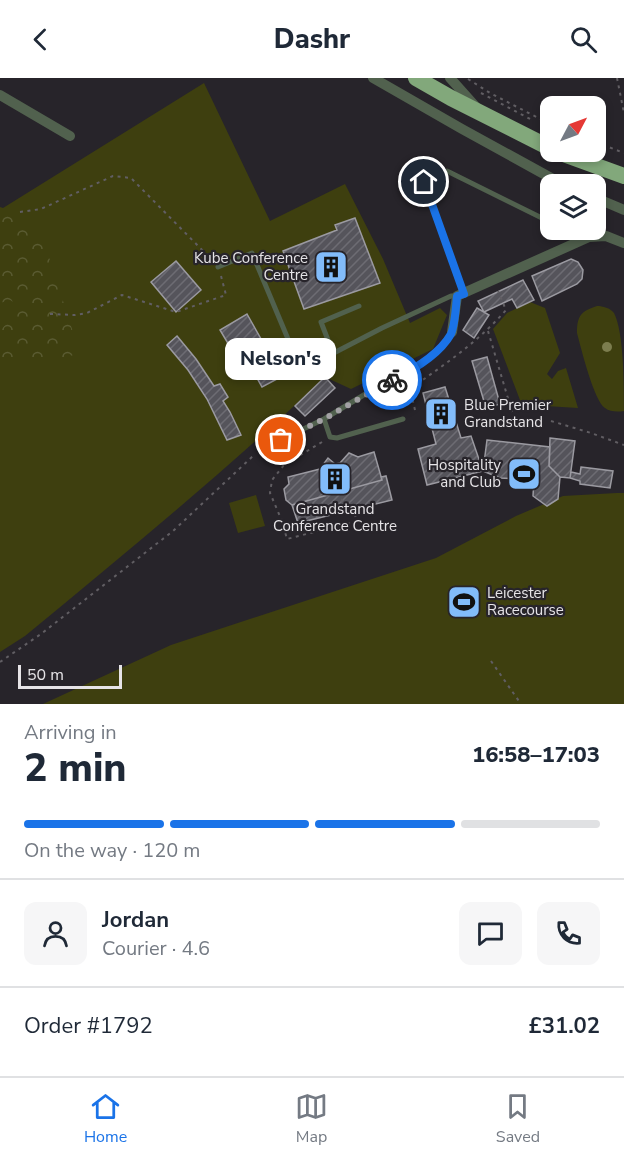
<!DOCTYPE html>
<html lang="en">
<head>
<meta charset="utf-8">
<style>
	body { margin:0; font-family:"Nunito Sans",sans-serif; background:#f6f6f7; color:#1f2937; height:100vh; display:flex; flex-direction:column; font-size:22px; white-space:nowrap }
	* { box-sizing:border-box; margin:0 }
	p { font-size:20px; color:#747a83 }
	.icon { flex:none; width:33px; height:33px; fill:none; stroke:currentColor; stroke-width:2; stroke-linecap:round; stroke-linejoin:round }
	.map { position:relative; height:626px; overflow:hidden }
	.side { display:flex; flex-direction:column; background:#fff; flex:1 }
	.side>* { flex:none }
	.needle { width:39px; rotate:49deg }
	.tools { position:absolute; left:540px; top:18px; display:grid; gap:12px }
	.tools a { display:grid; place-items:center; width:66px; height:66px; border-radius:12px; background:#fff; box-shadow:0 3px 9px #0003; font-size:30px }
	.scale { position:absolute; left:18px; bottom:15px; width:104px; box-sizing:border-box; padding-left:6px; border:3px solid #e6e4e7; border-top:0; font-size:16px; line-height:21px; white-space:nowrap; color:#e6e4e7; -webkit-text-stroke:4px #27242a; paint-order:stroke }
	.pin { position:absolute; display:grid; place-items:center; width:51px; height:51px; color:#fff; margin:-26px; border:3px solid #fff; border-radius:50%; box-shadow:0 2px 6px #0007 }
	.courier { position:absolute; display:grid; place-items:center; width:60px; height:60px; margin:-30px; border:4px solid #1a73e8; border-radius:50%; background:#fff; color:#222; box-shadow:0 2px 8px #0007 }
	.bubble { position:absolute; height:42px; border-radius:12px; background:#fff; box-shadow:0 3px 9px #0003; font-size:20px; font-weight:800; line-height:42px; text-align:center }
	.head em { font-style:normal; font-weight:800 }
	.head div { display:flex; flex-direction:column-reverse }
	.head { display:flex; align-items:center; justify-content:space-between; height:102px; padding:0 24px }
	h1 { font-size:39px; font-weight:800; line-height:45px }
	.bar { display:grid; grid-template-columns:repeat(4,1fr); gap:9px 6px; align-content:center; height:72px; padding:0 24px }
	.bar i { height:8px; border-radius:4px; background:#e0e1e3 }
	.bar .on { background:#1a73e8 }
	.bar p { grid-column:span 4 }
	.line { display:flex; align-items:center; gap:15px; padding:0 24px; border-top:2px solid #e0e1e3 }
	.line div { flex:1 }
	.round { display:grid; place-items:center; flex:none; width:63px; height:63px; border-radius:12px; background:#f6f6f7 }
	header { display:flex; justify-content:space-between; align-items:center; height:78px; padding:0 24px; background:#fff; font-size:27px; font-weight:800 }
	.tabs { display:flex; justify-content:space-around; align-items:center; height:84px; border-top:2px solid #e0e1e3; background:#fff; font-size:16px; color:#747a83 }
	.tabs a { display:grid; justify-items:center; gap:3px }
	.tabs .on { color:#1a73e8 }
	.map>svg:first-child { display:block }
	.green { fill:#3e3f0f }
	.forest { fill:url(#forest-crowns) }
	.building { fill:url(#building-hatch); stroke:#9b9aa1; stroke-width:1.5 }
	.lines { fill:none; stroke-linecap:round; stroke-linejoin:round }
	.path { stroke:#615e63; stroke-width:2; stroke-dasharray:3 4.5; stroke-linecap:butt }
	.service { stroke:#51614e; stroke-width:5 }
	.minor { stroke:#51614e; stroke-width:10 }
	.trunk { stroke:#82a87b; stroke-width:16 }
	.tree { fill:#7c7d4e }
	.done { stroke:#a3a1a5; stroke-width:6; stroke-dasharray:0 10.8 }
	.route { stroke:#1a73e8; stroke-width:8 }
	.labels { text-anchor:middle; stroke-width:4.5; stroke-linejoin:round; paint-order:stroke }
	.poi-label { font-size:15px; fill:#e6e4e7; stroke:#27242a; text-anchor:end }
</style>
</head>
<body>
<header><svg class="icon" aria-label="back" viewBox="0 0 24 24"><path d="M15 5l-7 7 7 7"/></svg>Dashr<svg class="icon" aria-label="search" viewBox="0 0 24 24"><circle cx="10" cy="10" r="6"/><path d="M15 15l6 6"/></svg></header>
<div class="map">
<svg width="624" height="626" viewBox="0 0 624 626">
	<defs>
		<pattern id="forest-crowns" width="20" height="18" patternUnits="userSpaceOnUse" patternTransform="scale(1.5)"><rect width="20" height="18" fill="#3e3f0f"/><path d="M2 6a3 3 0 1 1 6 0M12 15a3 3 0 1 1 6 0" fill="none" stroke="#5a5b32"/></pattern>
		<pattern id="building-hatch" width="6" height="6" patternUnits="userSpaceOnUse" patternTransform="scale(1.5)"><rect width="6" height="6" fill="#55545b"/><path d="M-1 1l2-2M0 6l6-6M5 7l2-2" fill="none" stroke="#6d6c73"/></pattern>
	</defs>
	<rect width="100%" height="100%" fill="#27242a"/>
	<path class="green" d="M 204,5 L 270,143 L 345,106 L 383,181 L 410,245 L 440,230 L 447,237 L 433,271 L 351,311 L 325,299 C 229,390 127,474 25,558 L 0,574 L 0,129 L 3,130 Z
		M 530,224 L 545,230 L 560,275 L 547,296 L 552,301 L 558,293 L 566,290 L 578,330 L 530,327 L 523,330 L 493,251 L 507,235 Z
		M 597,228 C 603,228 610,230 614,235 C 624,254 624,309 624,333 C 618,334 610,334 605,330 C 594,323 581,270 577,255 C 577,238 581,233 597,228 Z
		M 617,415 L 624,415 L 624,626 L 43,626 L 171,567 L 436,480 L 516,438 L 563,418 Z
		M 256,417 L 265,448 L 238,455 L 229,425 Z"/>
	<path class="forest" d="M 0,131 L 20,134 L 40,151 L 80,276 L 47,282 L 0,282 L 0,253 L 21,229 L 10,222 L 0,225 Z"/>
	<path class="building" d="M 355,140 L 380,205 L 304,231 L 283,173 L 337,152 L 335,147 Z
		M 571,181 L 578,184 L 583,192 L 582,201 L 577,206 L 542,223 L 532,198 Z
		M 176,183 L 201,212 L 176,234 L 151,204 Z
		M 523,202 L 534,222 L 517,230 L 512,221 L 484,234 L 478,223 Z
		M 477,230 L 489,237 L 474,260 L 463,252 Z
		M 247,236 L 265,268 L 263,272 L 279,300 L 262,309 L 252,291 L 242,289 L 220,252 Z
		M 177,258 L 196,281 L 214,308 L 220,306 L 228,319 L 223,323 L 230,334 L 241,357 L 227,362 L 207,321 L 188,292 L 167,267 Z
		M 487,279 L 500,326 L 486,330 L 472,283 Z
		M 325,299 L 335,310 L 305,338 L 295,328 Z
		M 445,309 L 461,360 L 471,358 L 483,393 L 427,407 L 418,371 L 436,366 L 423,315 Z
		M 550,360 L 575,363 L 570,400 L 560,399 L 549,388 Z
		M 487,362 L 550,369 L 549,388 L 560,399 L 558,421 L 547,428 L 533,418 L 534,402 L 500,400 L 483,393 Z
		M 374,374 L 382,402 L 292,427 L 286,422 L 284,411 L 289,406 L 288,399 L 320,391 L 328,380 L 335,386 L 340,385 L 349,375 L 358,379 Z
		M 581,389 L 613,393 L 610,410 L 580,406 L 580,403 L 570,400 L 571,394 L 580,396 Z
		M 386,398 L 392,422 L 298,445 L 292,427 L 382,402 L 381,399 Z"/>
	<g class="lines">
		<path class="path" d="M 617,0 L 624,35
			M 468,1 L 490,15 L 550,46
			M 481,15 L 532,42
			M 542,48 L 550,51
			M 596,64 L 624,75
			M 596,70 L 602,72
			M 20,134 L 41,131 L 113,98 L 131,100 L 213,183
			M 50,236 L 75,237 L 87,235 L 122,217 L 176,234 L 226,217 L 221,198
			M 488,253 L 512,334
			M 415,332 L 410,311 C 445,286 477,265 506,232 L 498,213
			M 551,343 L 591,355 L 624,367
			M 322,364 L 284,387 L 272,402 L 270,415 L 282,443 L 287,461 L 357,443 L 352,428
			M 297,426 L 302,441
			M 340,431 L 343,417
			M 491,583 L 521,626
			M 0,584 L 41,556 L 173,453 L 253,378"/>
		<path class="service" d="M 447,93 L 550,144
			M 424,104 L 463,215
			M 562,152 L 576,164
			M 218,189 L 252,175 L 301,292 L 382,250 L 451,218 L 457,218
			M 333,275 L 321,244 L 359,228
			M 324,341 L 330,359 L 337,360 L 403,341
			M 260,372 L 324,341 L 372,312 L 420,287 L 442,267 L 452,254"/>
		<path class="minor" d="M 373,0 L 462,51 L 562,106
			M 450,0 L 476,29
			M 0,17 L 70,58
			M 596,120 L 624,132
			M 452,254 L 457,218 L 589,159 L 606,158 L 624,165"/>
		<path class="trunk" d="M 416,0 L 451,20 L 550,70
			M 558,74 L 624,98"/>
	</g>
	<circle class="tree" cx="607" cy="269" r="5"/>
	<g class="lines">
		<path class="done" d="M 281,362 L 324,341 L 392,302"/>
		<path class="route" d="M 392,302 C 413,292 439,277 451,256 C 455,247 456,228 457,218 L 464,216 L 424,104"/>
	</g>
	<defs>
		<symbol id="building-square" viewBox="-11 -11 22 22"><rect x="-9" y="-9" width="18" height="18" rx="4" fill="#82bcfa" stroke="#27242a"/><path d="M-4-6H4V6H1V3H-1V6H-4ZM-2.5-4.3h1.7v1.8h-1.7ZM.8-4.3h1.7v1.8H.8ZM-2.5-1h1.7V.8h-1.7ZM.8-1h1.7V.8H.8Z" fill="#111"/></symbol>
		<symbol id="stadium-square" viewBox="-11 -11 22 22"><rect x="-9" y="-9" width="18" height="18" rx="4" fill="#82bcfa" stroke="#27242a"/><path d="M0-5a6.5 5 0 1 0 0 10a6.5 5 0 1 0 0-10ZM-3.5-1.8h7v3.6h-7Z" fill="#111"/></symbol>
	</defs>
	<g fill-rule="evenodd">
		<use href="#building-square" x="312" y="170" width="38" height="38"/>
		<use href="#building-square" x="422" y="317" width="38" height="38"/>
		<use href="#stadium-square" x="505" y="377" width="38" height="38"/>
		<use href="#building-square" x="316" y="382" width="38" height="38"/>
		<use href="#stadium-square" x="445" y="505" width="38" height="38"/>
	</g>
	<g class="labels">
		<g class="poi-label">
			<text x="308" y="185">Kube Conference<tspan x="308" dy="17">Centre</tspan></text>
			<text x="464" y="332" text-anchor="start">Blue Premier<tspan x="464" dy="17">Grandstand</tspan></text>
			<text x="501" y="392">Hospitality<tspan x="501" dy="17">and Club</tspan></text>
			<text x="335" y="436" text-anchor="middle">Grandstand<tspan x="335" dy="17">Conference Centre</tspan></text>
			<text x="487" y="520" text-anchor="start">Leicester<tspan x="487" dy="17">Racecourse</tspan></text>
		</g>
	</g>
</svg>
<div class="tools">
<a><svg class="needle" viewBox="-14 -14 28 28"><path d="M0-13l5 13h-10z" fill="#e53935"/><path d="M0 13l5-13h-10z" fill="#747a83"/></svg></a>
<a><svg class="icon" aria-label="layers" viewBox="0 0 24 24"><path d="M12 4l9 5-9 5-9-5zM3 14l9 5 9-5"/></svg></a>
</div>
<div class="scale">50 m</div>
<div class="pin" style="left:281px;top:362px;background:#ea580c"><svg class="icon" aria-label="bag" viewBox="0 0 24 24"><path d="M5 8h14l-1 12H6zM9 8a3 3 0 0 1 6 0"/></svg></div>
<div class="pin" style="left:424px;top:104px;background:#1f2937"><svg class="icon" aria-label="home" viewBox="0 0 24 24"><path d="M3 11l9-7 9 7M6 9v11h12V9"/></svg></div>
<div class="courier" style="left:392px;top:302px"><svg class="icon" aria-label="bike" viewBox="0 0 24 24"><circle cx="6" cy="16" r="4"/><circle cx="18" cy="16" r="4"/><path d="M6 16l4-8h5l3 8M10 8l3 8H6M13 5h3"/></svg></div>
<div class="bubble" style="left:225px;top:260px;width:111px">Nelson's</div>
</div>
<section class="side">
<div class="head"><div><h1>2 min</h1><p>Arriving in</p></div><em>16:58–17:03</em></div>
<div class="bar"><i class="on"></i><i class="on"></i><i class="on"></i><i></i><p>On the way · 120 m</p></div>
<div class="line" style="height:108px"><a class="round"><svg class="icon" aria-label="person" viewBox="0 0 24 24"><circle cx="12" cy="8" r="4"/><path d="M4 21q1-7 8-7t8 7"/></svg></a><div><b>Jordan</b><p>Courier · 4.6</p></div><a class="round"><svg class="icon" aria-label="chat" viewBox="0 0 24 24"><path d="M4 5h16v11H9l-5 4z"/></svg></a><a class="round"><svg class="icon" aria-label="phone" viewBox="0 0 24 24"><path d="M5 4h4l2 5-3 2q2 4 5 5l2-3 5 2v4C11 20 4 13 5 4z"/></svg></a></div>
<div class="line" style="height:78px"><div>Order #1792</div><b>£31.02</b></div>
</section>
<nav class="tabs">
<a class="on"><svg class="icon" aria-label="home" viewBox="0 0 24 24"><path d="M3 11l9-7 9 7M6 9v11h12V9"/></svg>Home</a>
<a><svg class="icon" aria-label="map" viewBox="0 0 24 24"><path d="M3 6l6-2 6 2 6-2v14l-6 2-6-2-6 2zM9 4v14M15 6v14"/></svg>Map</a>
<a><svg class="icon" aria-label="saved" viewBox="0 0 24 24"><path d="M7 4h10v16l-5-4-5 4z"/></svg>Saved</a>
</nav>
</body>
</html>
